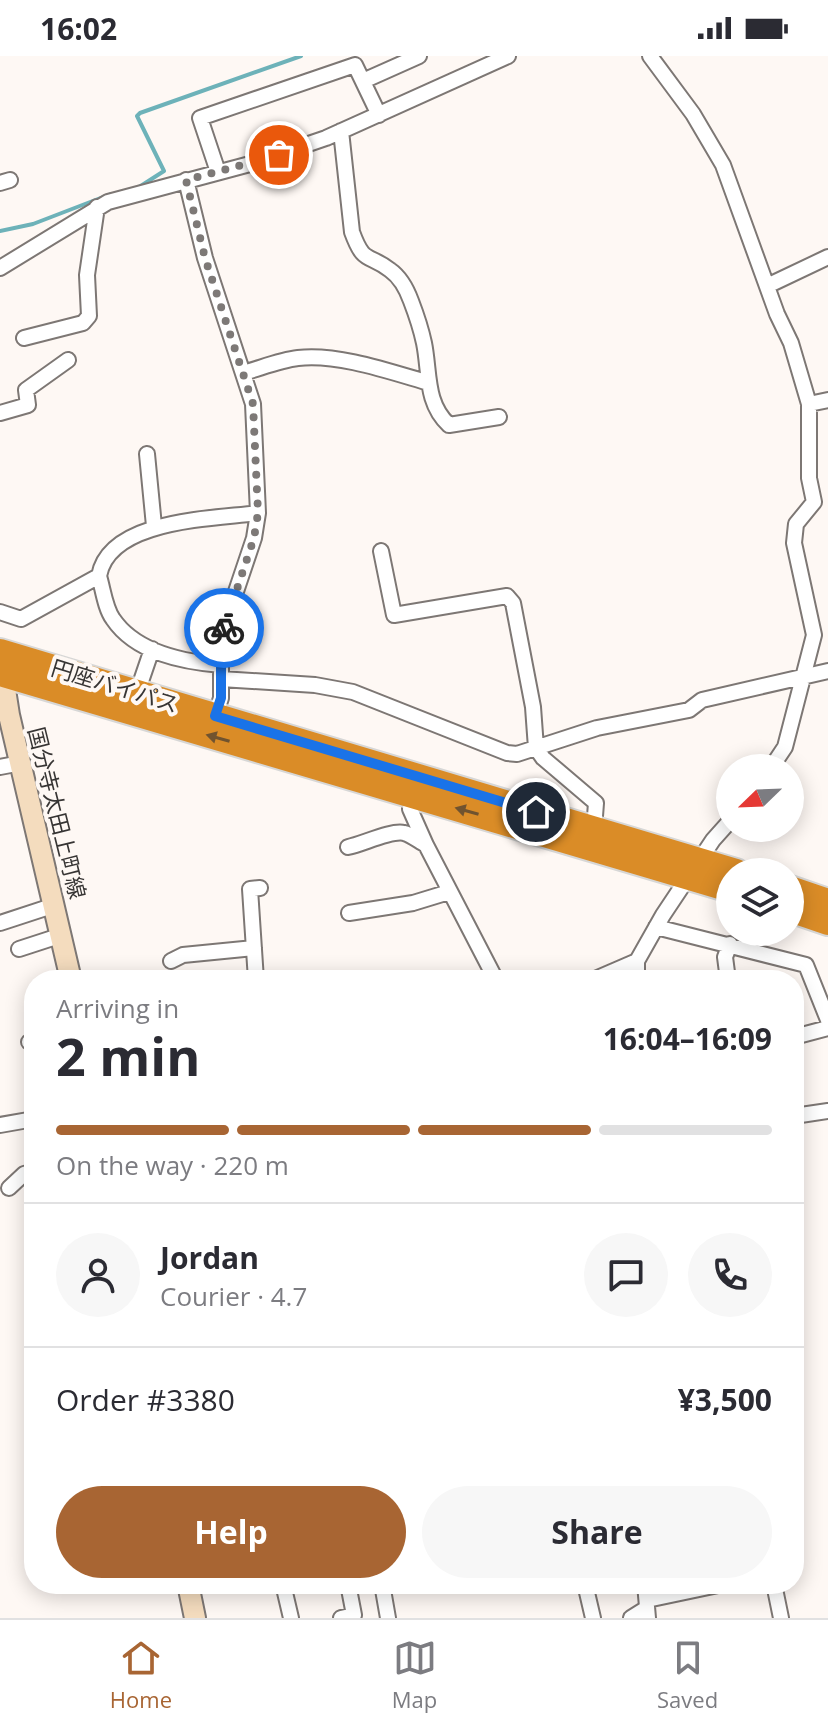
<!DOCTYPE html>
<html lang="en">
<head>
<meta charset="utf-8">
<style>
	body { margin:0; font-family:"Open Sans","Noto Sans JP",sans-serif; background:#f7f7f7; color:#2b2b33; height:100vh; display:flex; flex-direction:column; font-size:30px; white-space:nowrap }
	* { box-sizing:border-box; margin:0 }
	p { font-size:26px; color:#7c7c81 }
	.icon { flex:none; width:44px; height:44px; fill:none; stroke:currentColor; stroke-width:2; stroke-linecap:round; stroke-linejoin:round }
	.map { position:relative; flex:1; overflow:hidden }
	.sheet { position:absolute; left:24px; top:914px; width:780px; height:624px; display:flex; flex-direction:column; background:#fff; border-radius:32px; box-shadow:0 4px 20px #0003 }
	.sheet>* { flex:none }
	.needle { width:52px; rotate:247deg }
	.controls { position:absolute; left:716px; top:698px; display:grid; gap:16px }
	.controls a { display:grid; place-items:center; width:88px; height:88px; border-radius:50%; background:#fff; box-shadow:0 4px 20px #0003; font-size:40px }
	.pin { position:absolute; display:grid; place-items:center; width:68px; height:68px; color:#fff; margin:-34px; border:4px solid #fff; border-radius:50%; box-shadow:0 2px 8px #0007 }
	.courier { position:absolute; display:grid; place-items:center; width:80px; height:80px; margin:-40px; border:6px solid #1a73e8; border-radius:50%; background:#fff; color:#222; box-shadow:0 2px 10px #0007 }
	.head em { font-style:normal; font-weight:700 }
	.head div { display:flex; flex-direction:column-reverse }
	.head { display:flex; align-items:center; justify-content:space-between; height:136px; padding:0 32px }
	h1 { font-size:52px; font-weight:700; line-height:60px }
	.bar { display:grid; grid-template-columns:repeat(4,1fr); gap:12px 8px; align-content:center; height:96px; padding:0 32px }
	.bar i { height:10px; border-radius:6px; background:#e1e1e2 }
	.bar .on { background:#a86533 }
	.bar p { grid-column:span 4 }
	.line { display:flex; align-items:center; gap:20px; padding:0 32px; border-top:2px solid #e1e1e2 }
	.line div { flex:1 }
	.round { display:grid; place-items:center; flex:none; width:84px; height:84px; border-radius:42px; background:#f7f7f7 }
	.primary-button { display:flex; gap:16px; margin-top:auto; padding:16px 32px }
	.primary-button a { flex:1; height:92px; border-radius:48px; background:#a86533; color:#fff; font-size:32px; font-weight:700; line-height:92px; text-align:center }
	.primary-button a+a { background:#f7f7f7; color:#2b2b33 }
	.status { display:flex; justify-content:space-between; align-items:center; height:56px; padding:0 40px; background:#fff; direction:ltr }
	.status svg { height:22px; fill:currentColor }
	.menu { display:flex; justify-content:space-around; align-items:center; height:112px; border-top:2px solid #e1e1e2; background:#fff; font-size:22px; color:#7c7c81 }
	.menu a { display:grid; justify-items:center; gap:4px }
	.menu .on { color:#a86533 }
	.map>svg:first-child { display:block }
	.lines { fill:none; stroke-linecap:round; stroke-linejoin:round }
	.stream { stroke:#6db2b9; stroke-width:4 }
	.street-casing { stroke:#7d7774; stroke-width:18 }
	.secondary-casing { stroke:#7d7774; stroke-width:24 }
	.highway-casing { stroke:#d7d7d6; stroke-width:30 }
	.street { stroke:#fff; stroke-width:14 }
	.secondary { stroke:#f4dcbe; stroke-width:20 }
	.highway { stroke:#da8c27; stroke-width:26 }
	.oneway { fill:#70532f }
	.done { stroke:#7d7977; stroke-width:8; stroke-dasharray:0 14.4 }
	.route { stroke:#1a73e8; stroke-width:10 }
	.labels { text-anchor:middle; stroke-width:8; stroke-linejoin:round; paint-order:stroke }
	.street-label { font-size:22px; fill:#373534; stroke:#fef8f4 }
</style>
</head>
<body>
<div class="status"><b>16:02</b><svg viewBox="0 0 49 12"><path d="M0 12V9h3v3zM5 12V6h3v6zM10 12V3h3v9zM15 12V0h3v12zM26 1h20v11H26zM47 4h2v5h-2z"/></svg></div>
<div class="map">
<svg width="828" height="1562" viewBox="0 0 828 1562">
	<rect width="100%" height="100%" fill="#fef8f4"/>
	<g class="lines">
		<path class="stream" d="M 136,133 L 164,115 L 137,60 L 140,57 L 301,0
			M 0,175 L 33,168 L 111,138"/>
		<defs>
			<path id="street" d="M 650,0 L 693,58 L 723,109 L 777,258 L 791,287 L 809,348
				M 363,25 L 419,0
				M 341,75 L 352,176 C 364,209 368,197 390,214 C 400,221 407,234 411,245 C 416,258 421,273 424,287 C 430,316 425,347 449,369 L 499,361
				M 218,116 L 200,62 L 355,9 L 379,59
				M 186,124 L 205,202 L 253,348 L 258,457 L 254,482 L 221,580 L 221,642 L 215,660
				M 0,127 L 10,124
				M 0,212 L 108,146 L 250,108 L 326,82 L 508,0
				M 767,230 L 828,201
				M 24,282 L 83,267 L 89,260 L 87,219 L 97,151
				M 243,317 C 261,312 280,304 298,302 C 337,297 391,316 429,327
				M 0,357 L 28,349 L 26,334 L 68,304
				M 147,398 L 154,470
				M 381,495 L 394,559 L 507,540 L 513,547 L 533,651 L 536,692 L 543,702 L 596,747 L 594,773
				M 99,520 C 103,533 105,552 113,563 C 136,597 183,606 221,609
				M 0,556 L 21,563 L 99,520 C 109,463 213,463 258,457
				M 221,623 L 315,629 L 353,636 L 507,697 L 517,698 L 597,672 L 689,654 L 702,644 L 828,615
				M 137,637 L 152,593
				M 0,711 L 21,707
				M 771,712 L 785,691 L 814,579 L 794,487 L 796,468 L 814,446 L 809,422 L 809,348 L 828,344
				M 413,739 L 410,753 L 426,789
				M 348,791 C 363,788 391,774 404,777 C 410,778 420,786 426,789 L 496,924
				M 349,857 L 413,847 L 449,836
				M 0,867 L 55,849
				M 656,871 L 806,909 L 828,964
				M 19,893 L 62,879
				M 171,905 L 183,899 L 254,892
				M 256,924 L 250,833 L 260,832
				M 593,924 L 637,905
				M 637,924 L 637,905 L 663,859 L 713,784 L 730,765
				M 728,924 L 725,901 L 730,888
				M 794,981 L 828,972
				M 29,986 L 34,986
				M 794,1060 L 828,1055
				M 0,1069 L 34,1063
				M 9,1132 L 24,1118 L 34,1115
				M 283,1528 L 291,1562
				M 382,1528 L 388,1562
				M 585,1528 L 593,1562
				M 645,1528 L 648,1562
				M 774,1528 L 781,1562
				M 647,1544 L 723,1528
				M 341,1562 L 354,1559 L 348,1528
				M 631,1562 L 647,1552"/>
			<path id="secondary" d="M 1,608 L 9,659 L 71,924
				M 188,1528 L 195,1562"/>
			<path id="highway" d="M 0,596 L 736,816
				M 0,617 L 730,833
				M 790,833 L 828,846
				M 790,853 L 828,866"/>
		</defs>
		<use href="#street" class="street-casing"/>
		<use href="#secondary" class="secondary-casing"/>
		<use href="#highway" class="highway-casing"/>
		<use href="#street" class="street"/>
		<use href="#secondary" class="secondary"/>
		<use href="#highway" class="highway"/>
	</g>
	<defs><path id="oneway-solid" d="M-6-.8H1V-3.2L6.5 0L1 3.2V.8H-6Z" transform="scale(2)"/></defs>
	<g class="oneway">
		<use href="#oneway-solid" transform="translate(218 682) rotate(-164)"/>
		<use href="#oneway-solid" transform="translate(467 755) rotate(-164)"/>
	</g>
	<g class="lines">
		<path class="done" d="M 224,572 L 254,482 L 258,457 L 253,348 L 205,202 L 186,124 L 279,99"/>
		<path class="route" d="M 224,572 L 221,580 L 221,642 L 215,660 L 536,756"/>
	</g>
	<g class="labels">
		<g class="street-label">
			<text transform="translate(115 630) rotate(17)" y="8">円座バイパス</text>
			<text transform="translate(57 757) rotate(76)" y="8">国分寺太田上町線</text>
		</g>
	</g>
</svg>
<div class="controls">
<a><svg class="needle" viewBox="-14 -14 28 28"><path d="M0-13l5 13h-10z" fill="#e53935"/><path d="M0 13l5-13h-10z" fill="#7c7c81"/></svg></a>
<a><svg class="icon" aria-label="layers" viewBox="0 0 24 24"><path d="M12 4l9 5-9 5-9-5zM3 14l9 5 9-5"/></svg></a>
</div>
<div class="pin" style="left:279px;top:99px;background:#ea580c"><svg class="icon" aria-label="bag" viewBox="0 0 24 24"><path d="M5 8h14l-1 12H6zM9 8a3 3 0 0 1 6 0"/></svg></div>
<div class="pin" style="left:536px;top:756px;background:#1f2937"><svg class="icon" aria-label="home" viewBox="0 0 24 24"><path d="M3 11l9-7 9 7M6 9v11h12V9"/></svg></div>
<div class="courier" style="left:224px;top:572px"><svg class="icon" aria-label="bike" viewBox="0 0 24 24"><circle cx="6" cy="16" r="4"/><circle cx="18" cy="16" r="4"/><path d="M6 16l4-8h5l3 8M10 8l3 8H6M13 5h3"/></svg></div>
<section class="sheet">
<div class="head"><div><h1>2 min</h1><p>Arriving in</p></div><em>16:04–16:09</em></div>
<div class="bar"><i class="on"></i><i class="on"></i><i class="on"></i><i></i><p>On the way · 220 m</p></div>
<div class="line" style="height:144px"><a class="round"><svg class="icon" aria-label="person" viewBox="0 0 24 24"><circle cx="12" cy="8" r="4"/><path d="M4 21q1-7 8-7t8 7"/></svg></a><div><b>Jordan</b><p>Courier · 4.7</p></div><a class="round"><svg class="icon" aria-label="chat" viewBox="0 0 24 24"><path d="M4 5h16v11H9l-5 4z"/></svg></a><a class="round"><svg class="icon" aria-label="phone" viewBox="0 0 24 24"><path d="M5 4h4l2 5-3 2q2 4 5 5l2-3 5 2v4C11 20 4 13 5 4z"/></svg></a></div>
<div class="line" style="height:104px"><div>Order #3380</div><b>¥3,500</b></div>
<div class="primary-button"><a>Help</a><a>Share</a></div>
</section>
</div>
<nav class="menu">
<a class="on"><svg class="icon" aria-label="home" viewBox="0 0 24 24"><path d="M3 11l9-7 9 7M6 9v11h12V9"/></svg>Home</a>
<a><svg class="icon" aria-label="map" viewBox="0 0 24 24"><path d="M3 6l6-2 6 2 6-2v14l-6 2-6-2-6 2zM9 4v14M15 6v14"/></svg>Map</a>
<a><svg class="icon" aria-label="saved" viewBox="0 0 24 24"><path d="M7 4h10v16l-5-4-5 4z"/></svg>Saved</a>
</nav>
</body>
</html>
